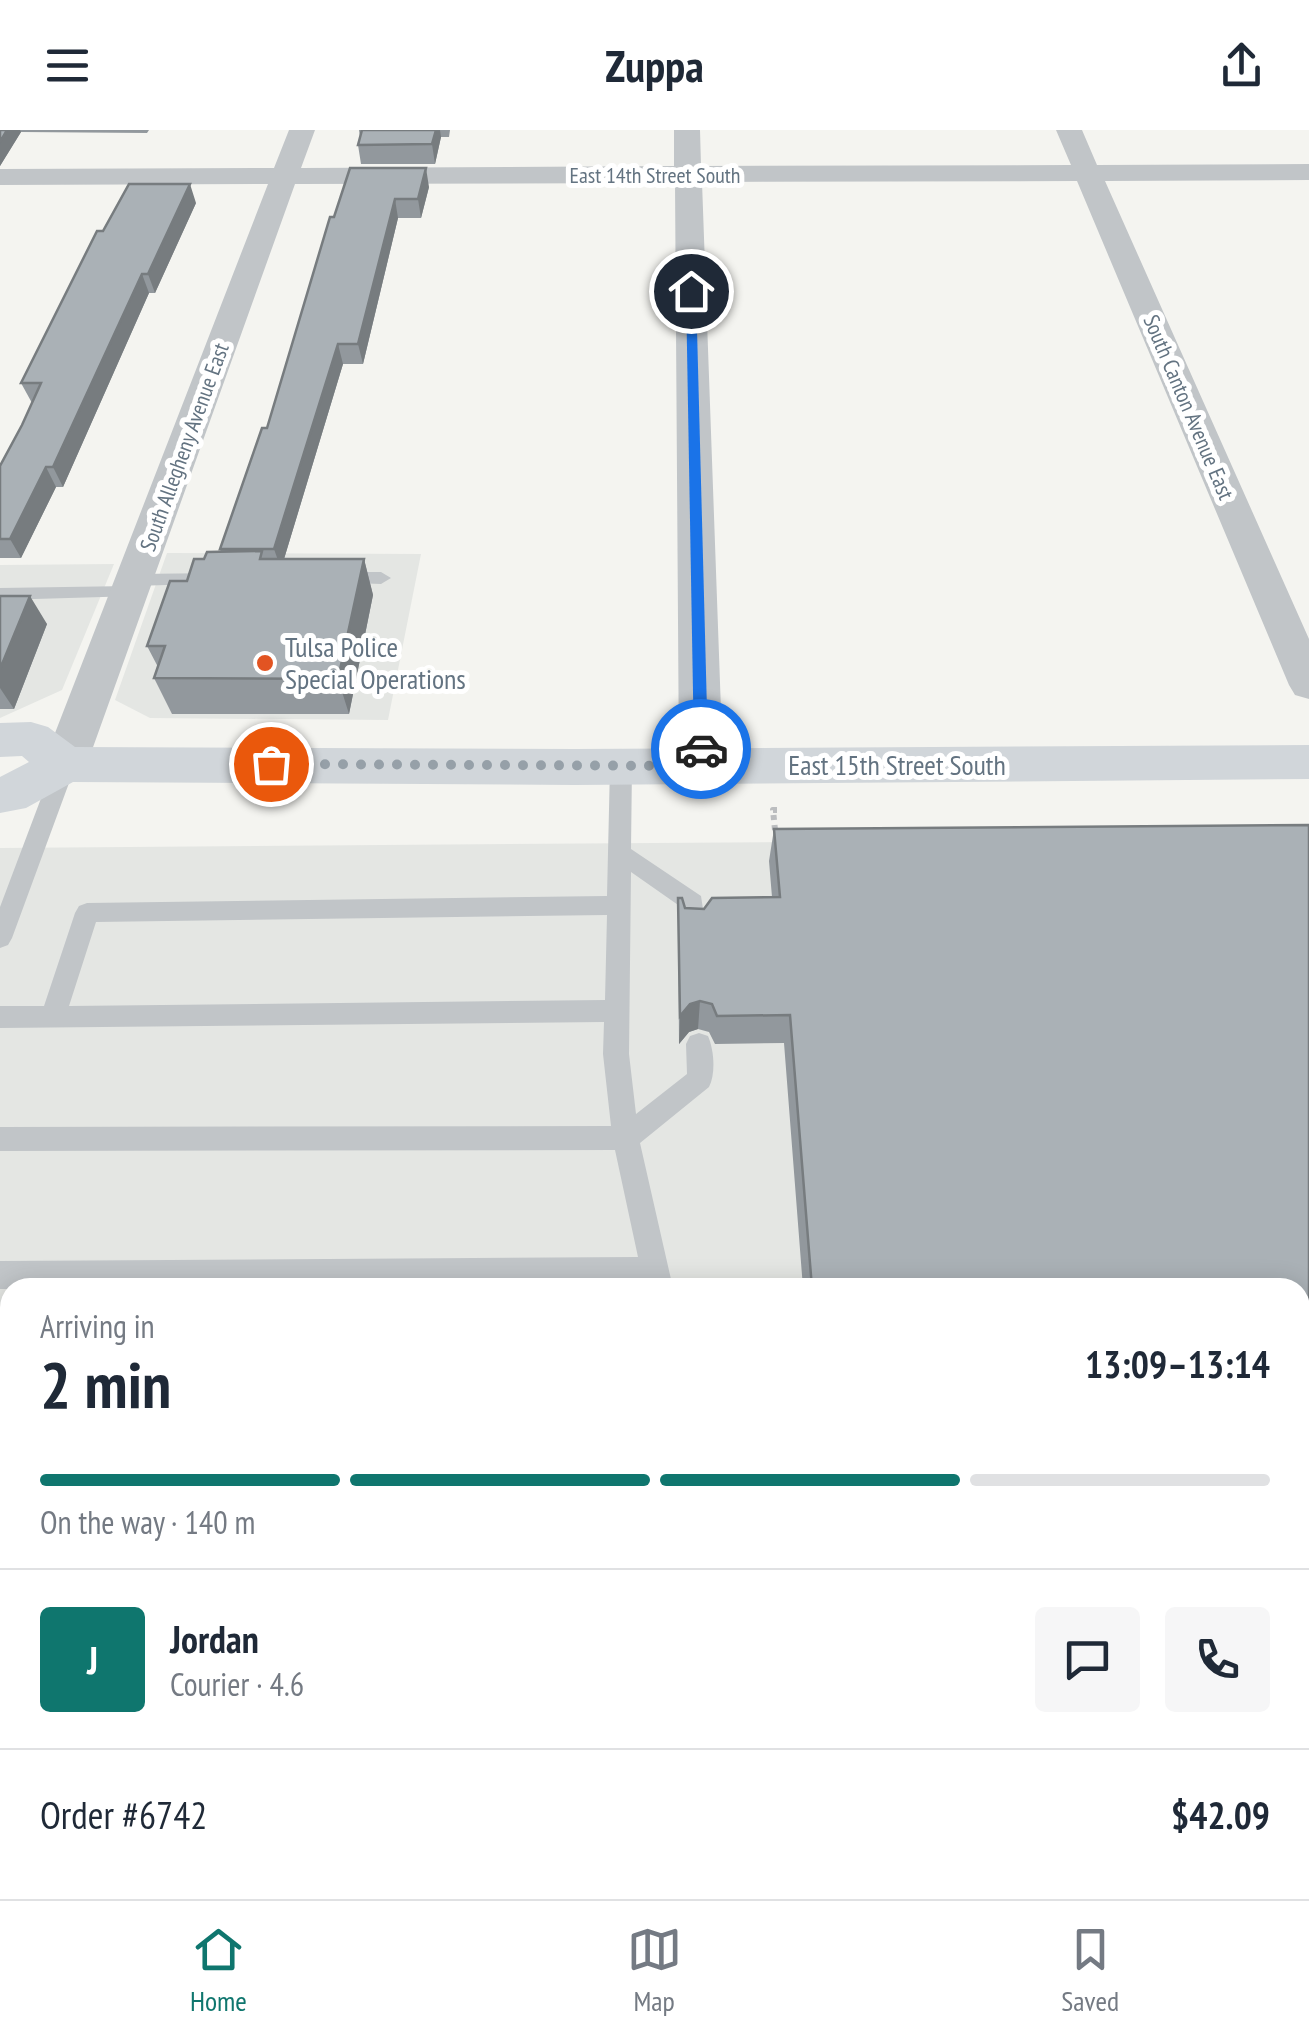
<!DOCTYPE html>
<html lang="en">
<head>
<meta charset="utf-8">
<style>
	body { margin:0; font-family:"PT Sans Narrow",sans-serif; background:#f6f6f7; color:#1f2937; height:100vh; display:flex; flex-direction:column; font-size:38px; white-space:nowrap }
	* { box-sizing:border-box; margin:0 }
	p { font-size:32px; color:#747a83 }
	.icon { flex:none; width:55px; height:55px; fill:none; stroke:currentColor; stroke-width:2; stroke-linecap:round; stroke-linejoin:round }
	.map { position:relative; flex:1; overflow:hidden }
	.panel { position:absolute; left:0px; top:1148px; width:1310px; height:622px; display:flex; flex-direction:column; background:#fff; border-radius:30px 30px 0 0; box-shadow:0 5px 25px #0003 }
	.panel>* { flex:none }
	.pin { position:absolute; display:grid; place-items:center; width:85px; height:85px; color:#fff; margin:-42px; border:5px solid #fff; border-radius:50%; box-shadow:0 2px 10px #0007 }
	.courier { position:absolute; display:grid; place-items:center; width:100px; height:100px; margin:-50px; border:8px solid #1a73e8; border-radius:50%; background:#fff; color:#222; box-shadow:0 2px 12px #0007 }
	.overview em { font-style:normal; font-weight:700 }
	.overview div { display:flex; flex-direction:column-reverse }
	.overview { display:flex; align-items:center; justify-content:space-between; height:170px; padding:0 40px }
	h1 { font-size:65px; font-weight:700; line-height:75px }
	.bar { display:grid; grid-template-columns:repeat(4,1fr); gap:15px 10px; align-content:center; height:120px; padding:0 40px }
	.bar i { height:12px; border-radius:8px; background:#e0e1e3 }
	.bar .active { background:#0f766e }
	.bar p { grid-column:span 4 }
	.line { display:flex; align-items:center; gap:25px; padding:0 40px; border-top:2px solid #e0e1e3 }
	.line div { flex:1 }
	.round { display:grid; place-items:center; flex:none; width:105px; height:105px; border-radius:10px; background:#f6f6f7 }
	header { display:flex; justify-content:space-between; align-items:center; height:130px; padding:0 40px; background:#fff; font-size:45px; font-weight:700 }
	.tab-bar { display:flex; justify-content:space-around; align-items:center; height:140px; border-top:2px solid #e0e1e3; background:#fff; font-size:28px; color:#747a83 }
	.tab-bar a { display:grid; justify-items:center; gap:5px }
	.tab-bar .active { color:#0f766e }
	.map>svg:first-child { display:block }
	.built { fill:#e4e6e3; fill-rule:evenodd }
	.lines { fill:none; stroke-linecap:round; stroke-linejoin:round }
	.path { stroke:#bbbdbf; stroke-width:6; stroke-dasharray:5 5; stroke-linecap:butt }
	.service { fill:#c1c5c8; fill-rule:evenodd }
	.minor { fill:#c1c5c8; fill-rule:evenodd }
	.secondary { fill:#d1d6da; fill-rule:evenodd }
	.wall { fill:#92989d }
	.shaded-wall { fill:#777c7f }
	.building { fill:#aab1b6; stroke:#777c7f; stroke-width:2.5 }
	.route { fill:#1a73e8 }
	.done { stroke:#96a0a8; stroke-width:10; stroke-dasharray:0 18 }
	.poi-dot { fill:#e25422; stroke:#fff; stroke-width:4 }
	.labels { text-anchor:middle; stroke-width:10; stroke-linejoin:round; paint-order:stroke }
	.far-street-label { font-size:22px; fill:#637381; stroke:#fff }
	.poi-label { font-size:28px; fill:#637381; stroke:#fff; text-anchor:start }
	.street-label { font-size:28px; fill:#637381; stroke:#fff }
</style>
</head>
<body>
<header><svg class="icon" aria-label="menu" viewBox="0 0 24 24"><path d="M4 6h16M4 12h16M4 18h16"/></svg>Zuppa<svg class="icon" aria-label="share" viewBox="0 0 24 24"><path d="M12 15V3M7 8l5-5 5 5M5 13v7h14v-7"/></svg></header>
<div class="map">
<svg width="1309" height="1769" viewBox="0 0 1309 1769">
	<rect width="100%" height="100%" fill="#f4f4f0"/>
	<path class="built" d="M 167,423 L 421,424 L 388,590 L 150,588 L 115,570 Z
		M 114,434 L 62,560 L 0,588 L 0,435 Z
		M 1309,708 L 1309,1769 L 0,1769 L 0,718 ZM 10,1158 L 1300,1158 L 1300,1760 L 10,1760 Z"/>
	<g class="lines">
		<path class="path" d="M 775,700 L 773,680 L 777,680"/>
		<path class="service" d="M 336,442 L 381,442 L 391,448 L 381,454 L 329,452 L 329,444 Z
			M 221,443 L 228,445 L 228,453 L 135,456 L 125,450 L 135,444 Z
			M 130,456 L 140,462 L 137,466 L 0,470 L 0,458 Z
			M 65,626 L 76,634 L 12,808 L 8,815 L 0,818 L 0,777 L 54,634 Z
			M 621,628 L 632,636 L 631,719 L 701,766 L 706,799 L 702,806 L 686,806 L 681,777 L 631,742 L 629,924 L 636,984 L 687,944 L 686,914 L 690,906 L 699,903 L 708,906 C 714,920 716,943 709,957 L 640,1013 L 673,1158 L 0,1159 L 0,1131 L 638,1127 L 615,1020 L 0,1021 L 0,997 L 611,996 L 603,924 L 604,892 L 0,898 L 0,876 L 44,876 L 75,783 L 79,776 L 87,773 L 607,766 L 610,636 ZM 607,785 L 605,870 L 69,876 L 96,792 Z
			M 0,1292 L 10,1292 L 10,1322 L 0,1322 Z
			M 0,1489 L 10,1489 L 10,1523 L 0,1523 Z
			M 0,1710 L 10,1710 L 10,1746 L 0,1746 Z
			M 652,1760 L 690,1760 L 691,1769 L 653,1769 Z"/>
		<path class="minor" d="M 289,0 L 315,0 L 301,38 L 674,36 L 674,0 L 700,0 L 701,36 L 1071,35 L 1056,0 L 1082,0 L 1097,35 L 1309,34 L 1309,50 L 1105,51 L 1309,509 L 1309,569 L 1295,565 L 1289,555 L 1077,51 L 702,52 L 723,636 L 716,647 L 701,652 L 686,647 L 679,636 L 675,53 L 295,54 L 87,634 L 80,645 L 65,650 L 50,645 L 43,634 L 268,54 L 0,55 L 0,39 L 274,38 Z"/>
		<path class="secondary" d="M 31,592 L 48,597 L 75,617 L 575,619 L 1309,615 L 1309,649 L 575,655 L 73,652 L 26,678 L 0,683 L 0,647 L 29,632 L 22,626 L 0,627 L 0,593 Z"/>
	</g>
	<path class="wall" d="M 0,0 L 149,0 L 147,3 L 21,2 L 0,36 Z
		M 359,0 L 450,0 L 449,7 L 441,7 L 435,34 L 361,34 L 358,15 L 360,7 Z
		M 429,57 L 421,88 L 398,88 L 363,234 L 343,234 L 284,429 L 364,429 L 373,465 L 349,584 L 172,584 L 154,548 L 158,537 L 147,516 L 187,451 L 204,429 L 221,422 L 220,419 L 267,298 L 334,87 Z
		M 196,73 L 155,163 L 149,163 L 63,357 L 56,357 L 21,428 L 0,428 L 0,336 L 22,295 L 32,273 L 21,253 L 103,101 Z
		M 0,466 L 47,494 L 14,579 L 0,579 Z
		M 1309,695 L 1309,1769 L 797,1769 L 796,1760 L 1300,1760 L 1300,1158 L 803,1158 L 784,913 L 715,914 L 709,902 L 698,899 L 689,902 L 679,914 L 678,768 L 682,768 L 685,778 L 704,779 L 712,768 L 772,767 L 769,731 L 774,699 Z"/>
	<path class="shaded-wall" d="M 7,0 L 20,0 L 21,2 L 0,36 L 0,12 Z
		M 436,0 L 440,0 L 441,7 L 435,34 L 432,14 Z
		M 426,38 L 429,57 L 421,88 L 418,69 Z
		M 190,54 L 196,73 L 155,163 L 148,144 Z
		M 395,69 L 398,88 L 363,234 L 358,214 Z
		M 142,144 L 149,163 L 63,357 L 53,337 Z
		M 338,214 L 343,234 L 281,439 L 274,419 Z
		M 46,337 L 56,357 L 21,428 L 10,409 Z
		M 364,429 L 373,465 L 349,584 L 338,549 Z
		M 30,466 L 47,494 L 14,579 L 0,558 L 0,539 Z
		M 700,871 L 698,899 L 689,902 L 679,914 L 680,886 L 690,874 Z"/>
	<path class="building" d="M 0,0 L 7,0 L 0,12 Z
		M 362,0 L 436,0 L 432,14 L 358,15 Z
		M 350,38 L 426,38 L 418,69 L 395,69 L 358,214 L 338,214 L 274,419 L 220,419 L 262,298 L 267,298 L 330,87 L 334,87 Z
		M 129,54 L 190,54 L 148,144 L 142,144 L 53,337 L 46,337 L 10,409 L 0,409 L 0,336 L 22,295 L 41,253 L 21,253 L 97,101 L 103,101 Z
		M 262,421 L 260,429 L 364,429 L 338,549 L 154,548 L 165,516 L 147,516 L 170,451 L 187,451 L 194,429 L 204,429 L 207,422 Z
		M 0,466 L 30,466 L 0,539 Z
		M 1309,695 L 1309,1769 L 806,1769 L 805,1760 L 1300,1760 L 1300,1158 L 812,1158 L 790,885 L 717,886 L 712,874 L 700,871 L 690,874 L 680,886 L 678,768 L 682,768 L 685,778 L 704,779 L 712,768 L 780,767 L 774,699 Z"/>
	<path class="route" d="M 691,158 L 696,161 L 708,619 L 701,624 L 694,619 L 686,161 Z"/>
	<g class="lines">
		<path class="done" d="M 271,634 L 701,636 L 701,619"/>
	</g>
	<circle class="poi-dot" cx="265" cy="533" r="10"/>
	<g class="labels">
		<g class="far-street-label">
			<text x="655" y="53">East 14th Street South</text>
			<text transform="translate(1189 277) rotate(67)" y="8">South Canton Avenue East</text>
			<text transform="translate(184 317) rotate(-70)" y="8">South Allegheny Avenue East</text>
		</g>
		<g class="poi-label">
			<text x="285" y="527">Tulsa Police<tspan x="285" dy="32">Special Operations</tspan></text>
		</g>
		<g class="street-label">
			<text x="897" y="645">East 15th Street South</text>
		</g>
	</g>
</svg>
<div class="pin" style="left:271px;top:634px;background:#ea580c"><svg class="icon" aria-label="bag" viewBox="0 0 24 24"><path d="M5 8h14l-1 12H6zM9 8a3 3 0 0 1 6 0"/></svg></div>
<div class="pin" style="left:691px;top:161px;background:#1f2937"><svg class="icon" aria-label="home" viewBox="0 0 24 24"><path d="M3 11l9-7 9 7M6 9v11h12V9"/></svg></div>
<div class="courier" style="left:701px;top:619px"><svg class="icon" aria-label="car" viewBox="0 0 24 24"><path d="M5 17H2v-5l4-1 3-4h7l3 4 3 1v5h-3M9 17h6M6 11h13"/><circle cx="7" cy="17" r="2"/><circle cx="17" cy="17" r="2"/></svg></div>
<section class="panel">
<div class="overview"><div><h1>2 min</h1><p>Arriving in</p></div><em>13:09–13:14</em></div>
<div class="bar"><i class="active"></i><i class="active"></i><i class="active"></i><i></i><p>On the way · 140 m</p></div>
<div class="line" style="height:180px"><b class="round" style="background:#0f766e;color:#fff">J</b><div><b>Jordan</b><p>Courier · 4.6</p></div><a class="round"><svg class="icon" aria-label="chat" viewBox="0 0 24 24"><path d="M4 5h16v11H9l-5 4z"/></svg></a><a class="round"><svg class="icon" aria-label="phone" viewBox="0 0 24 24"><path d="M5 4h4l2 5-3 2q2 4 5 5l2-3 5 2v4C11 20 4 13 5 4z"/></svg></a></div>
<div class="line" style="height:130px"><div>Order #6742</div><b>$42.09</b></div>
</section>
</div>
<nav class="tab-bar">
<a class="active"><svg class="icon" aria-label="home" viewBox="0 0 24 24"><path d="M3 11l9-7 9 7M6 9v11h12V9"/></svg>Home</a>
<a><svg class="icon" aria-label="map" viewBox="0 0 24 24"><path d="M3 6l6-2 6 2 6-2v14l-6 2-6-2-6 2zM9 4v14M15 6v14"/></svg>Map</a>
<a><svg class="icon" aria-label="saved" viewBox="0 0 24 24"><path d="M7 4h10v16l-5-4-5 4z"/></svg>Saved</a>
</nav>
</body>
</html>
